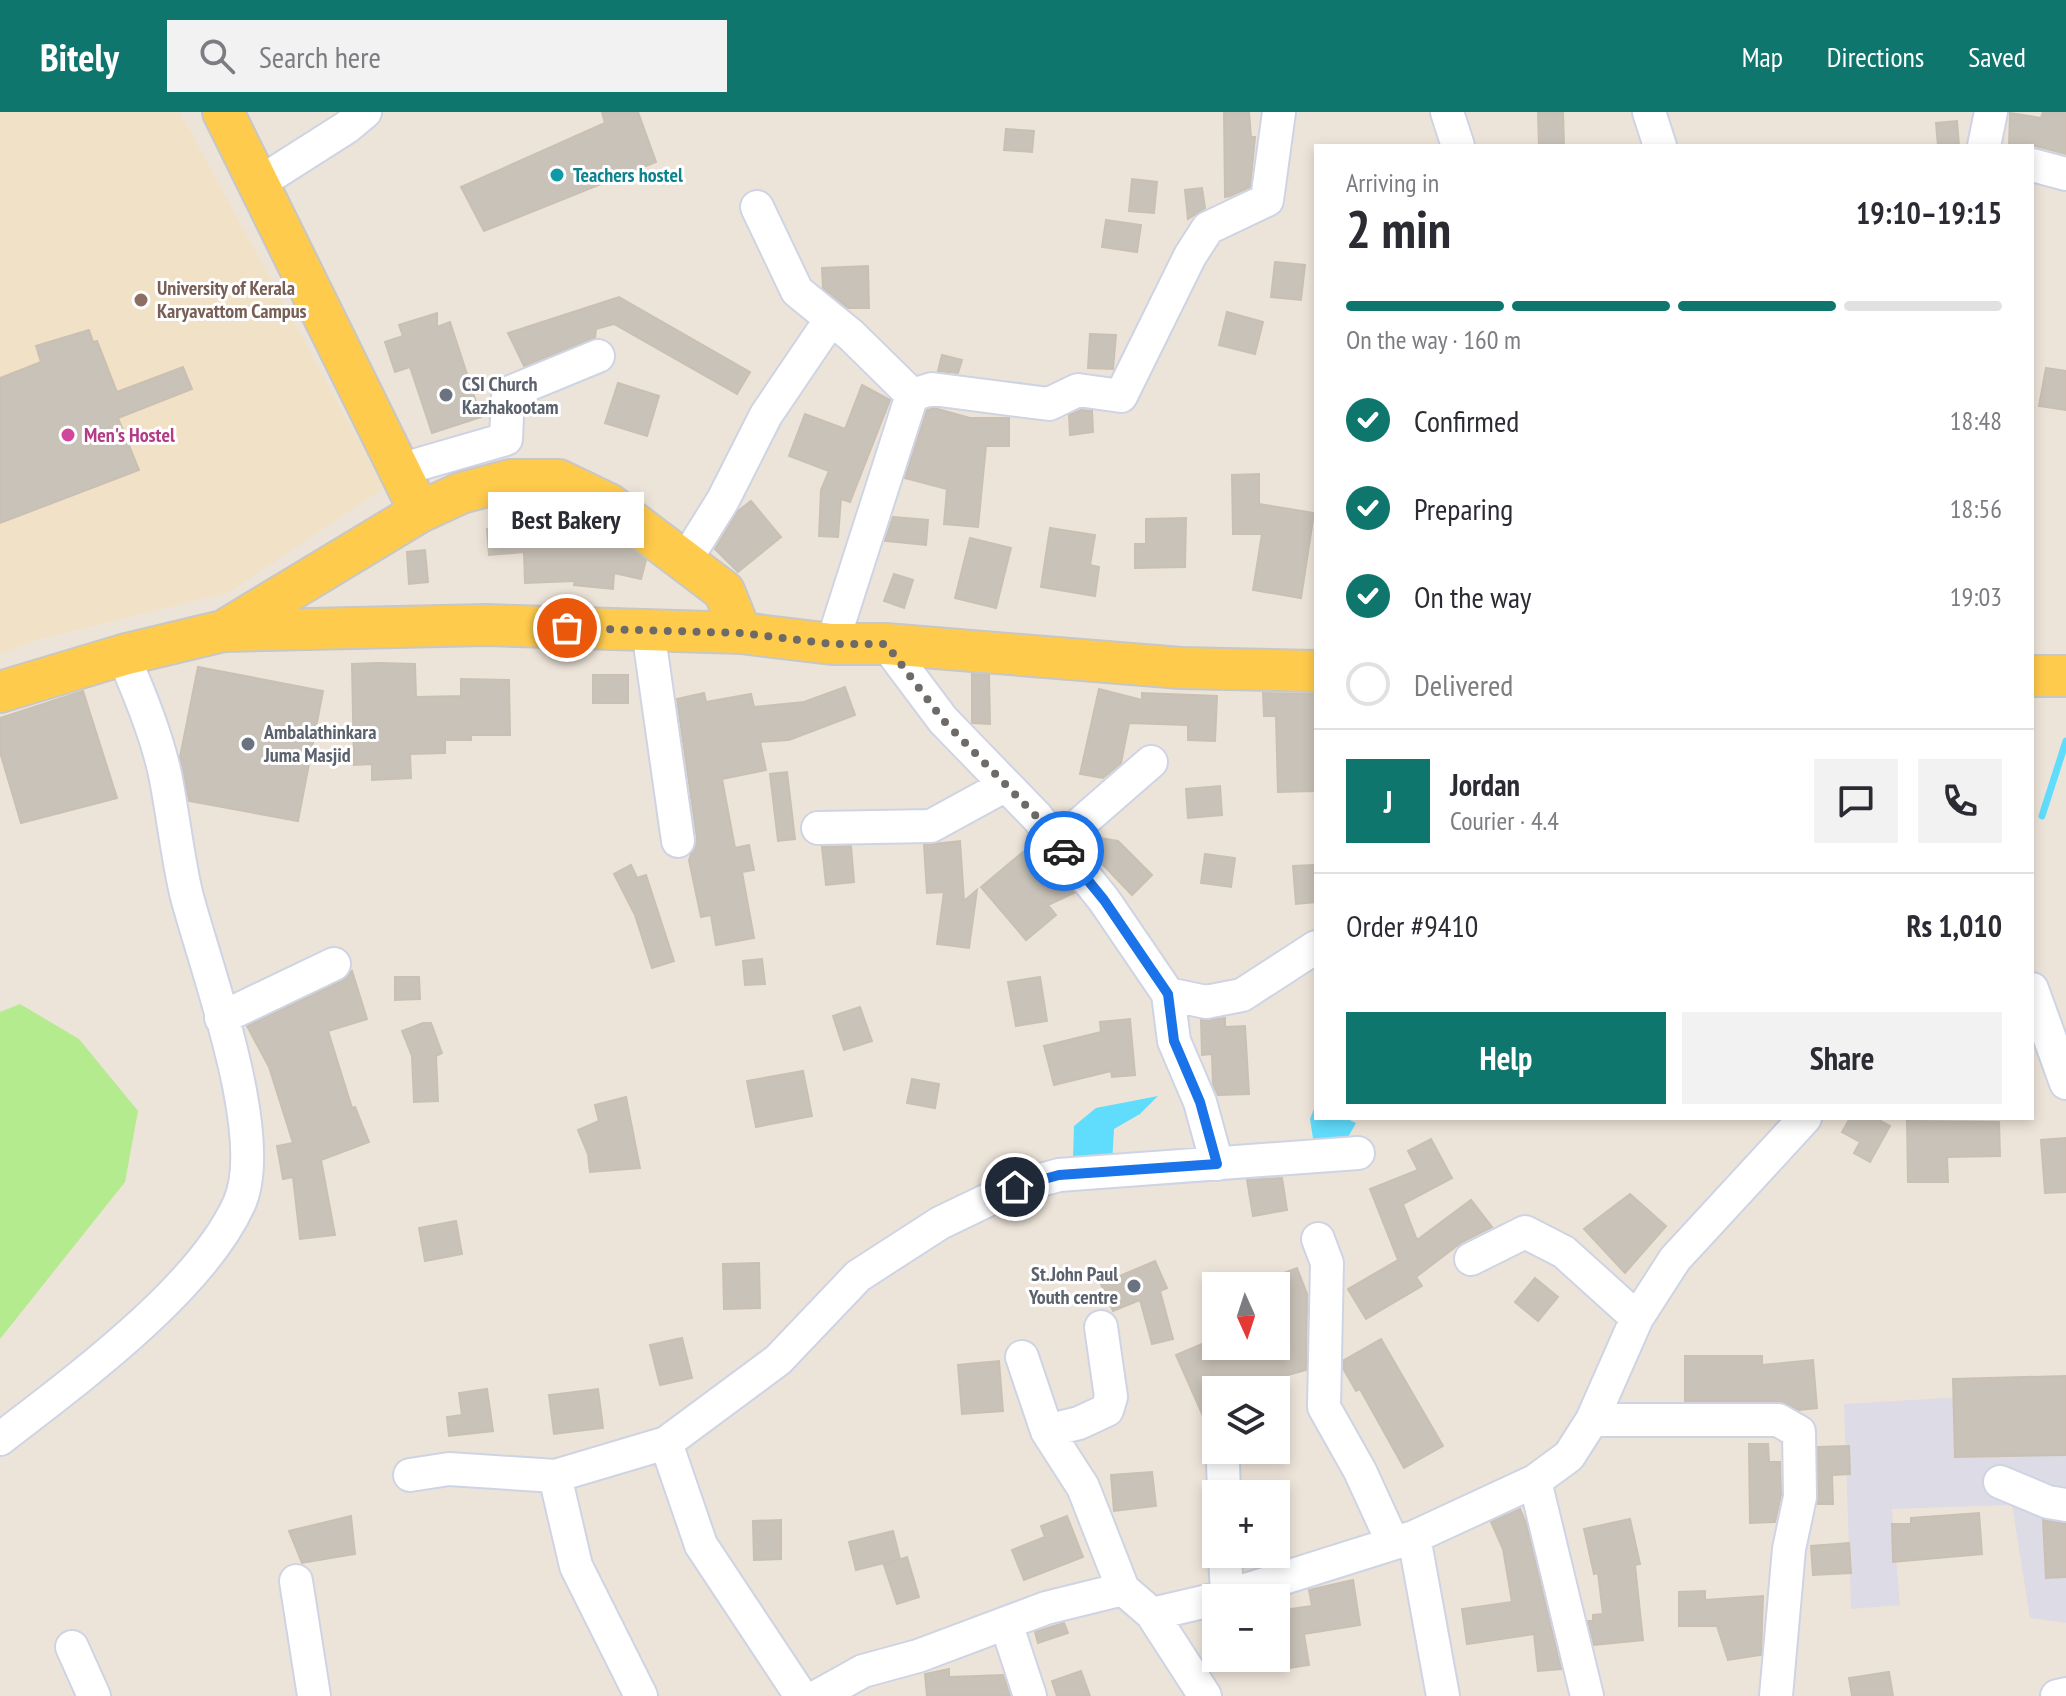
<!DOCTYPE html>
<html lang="en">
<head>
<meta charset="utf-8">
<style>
	body { margin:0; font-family:"PT Sans Narrow",sans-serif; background:#f2f2f3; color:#2b2b33; height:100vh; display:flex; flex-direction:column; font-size:30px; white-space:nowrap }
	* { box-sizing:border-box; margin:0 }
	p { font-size:26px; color:#7c7c81 }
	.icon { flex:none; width:44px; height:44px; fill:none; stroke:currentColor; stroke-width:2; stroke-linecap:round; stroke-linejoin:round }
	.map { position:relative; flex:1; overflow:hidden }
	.details { position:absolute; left:1314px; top:32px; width:720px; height:976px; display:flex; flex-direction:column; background:#fff; border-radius:0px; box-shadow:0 4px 12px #0003 }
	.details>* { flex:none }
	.needle { width:52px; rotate:177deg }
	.buttons { position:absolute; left:1202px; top:1160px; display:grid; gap:16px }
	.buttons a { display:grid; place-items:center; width:88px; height:88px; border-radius:0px; background:#fff; box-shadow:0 4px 12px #0003; font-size:40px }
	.pin { position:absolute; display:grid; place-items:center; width:68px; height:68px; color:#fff; margin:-34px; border:4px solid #fff; border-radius:50%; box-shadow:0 2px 8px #0007 }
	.courier { position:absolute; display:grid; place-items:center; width:80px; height:80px; margin:-40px; border:6px solid #1a73e8; border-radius:50%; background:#fff; color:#222; box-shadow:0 2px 10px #0007 }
	.bubble { position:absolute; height:56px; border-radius:0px; background:#fff; box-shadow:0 4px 12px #0003; font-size:26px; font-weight:700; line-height:56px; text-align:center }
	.head em { font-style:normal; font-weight:700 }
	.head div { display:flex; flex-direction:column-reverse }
	.head { display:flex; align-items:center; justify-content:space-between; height:136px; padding:0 32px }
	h1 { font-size:52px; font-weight:700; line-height:60px }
	.bar { display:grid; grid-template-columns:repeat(4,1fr); gap:12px 8px; align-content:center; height:96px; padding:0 32px }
	.bar i { height:10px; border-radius:6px; background:#e1e1e2 }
	.bar .on { background:#0f766e }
	.bar p { grid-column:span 4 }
	.line { display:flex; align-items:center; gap:20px; padding:0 32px; border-top:2px solid #e1e1e2 }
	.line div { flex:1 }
	.round { display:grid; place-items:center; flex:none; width:84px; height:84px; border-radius:0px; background:#f2f2f3 }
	ol { padding:0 32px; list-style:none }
	li { display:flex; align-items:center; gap:24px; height:88px }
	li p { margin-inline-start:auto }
	li .icon { padding:8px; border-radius:50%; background:#0f766e; color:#fff; stroke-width:4 }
	li:last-child { color:#7c7c81 }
	li i { width:44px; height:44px; border:4px solid #e1e1e2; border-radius:50% }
	.button { display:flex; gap:16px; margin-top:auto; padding:16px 32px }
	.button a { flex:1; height:92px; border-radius:0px; background:#0f766e; color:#fff; font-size:32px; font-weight:700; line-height:92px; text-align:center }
	.button a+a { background:#f2f2f3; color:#2b2b33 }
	header { display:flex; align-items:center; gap:48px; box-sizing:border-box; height:112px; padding:0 40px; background:#0f766e; color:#fff }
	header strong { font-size:38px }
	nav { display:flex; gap:44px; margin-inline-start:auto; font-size:28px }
	.search { width:560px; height:72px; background:#f2f2f3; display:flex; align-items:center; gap:20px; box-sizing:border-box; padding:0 28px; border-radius:0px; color:#7c7c81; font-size:30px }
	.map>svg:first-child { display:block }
	.industrial { fill:#dddbe5 }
	.education { fill:#f1e1c7 }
	.green { fill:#b4eb8f }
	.water { fill:#60dcfc }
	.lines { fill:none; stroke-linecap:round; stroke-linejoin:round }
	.stream { stroke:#60dcfc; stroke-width:7 }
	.building { fill:#c8c2b8; stroke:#c9c0b3; stroke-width:2 }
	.minor-casing { stroke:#ced4e4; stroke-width:36 }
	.major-casing { stroke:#c7c7c7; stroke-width:44 }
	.minor { stroke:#fff; stroke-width:32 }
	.major { stroke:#ffcb4d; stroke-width:40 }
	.done { stroke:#6e6a67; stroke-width:8; stroke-dasharray:0 14.4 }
	.route { stroke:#1a73e8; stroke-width:10 }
	.culture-dot { fill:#0f9aa8; stroke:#fff; stroke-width:3 }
	.education-dot { fill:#8d6e63; stroke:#fff; stroke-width:3 }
	.worship-dot { fill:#6b7280; stroke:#fff; stroke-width:3 }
	.hotel-dot { fill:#d1479c; stroke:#fff; stroke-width:3 }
	.labels { text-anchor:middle; stroke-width:6; stroke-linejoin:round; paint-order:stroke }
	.culture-label { font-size:20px; font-weight:bold; fill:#0d838f; stroke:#fff; text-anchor:start }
	.education-label { font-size:20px; font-weight:bold; fill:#785e54; stroke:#fff; text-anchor:start }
	.worship-label { font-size:20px; font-weight:bold; fill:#5b616d; stroke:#fff; text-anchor:start }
	.hotel-label { font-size:20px; font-weight:bold; fill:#b23c85; stroke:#fff; text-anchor:start }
</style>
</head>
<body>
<header>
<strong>Bitely</strong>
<div class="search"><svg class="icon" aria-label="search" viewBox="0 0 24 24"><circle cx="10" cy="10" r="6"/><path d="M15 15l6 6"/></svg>Search here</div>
<nav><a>Map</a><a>Directions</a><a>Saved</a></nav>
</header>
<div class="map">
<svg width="2066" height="1584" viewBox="0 0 2066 1584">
	<rect width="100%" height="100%" fill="#ede4d9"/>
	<path class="industrial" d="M 2066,1279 L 2066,1511 L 2030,1506 L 2012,1393 L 1892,1397 L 1900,1493 L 1851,1497 L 1844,1292 Z"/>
	<path class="education" d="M 0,0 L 180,0 L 384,376 L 228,481 L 40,527 L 0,542 Z"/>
	<path class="green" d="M 20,892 L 79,927 L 138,999 L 125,1070 L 0,1227 L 0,900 Z"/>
	<path class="water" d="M 1158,984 L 1140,1002 L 1114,1017 L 1112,1051 L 1073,1047 L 1074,1014 L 1096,996 Z
		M 1316,992 L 1316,1006 L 1345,1006 L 1356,1011 L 1343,1034 L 1314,1033 L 1310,1007 Z"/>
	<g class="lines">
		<path class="stream" d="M 2042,704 L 2066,629"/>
	</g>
	<path class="building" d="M 602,0 L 638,0 L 656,50 L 484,119 L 461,75 L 605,11 Z
		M 1224,0 L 1249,0 L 1251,25 L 1255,25 L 1250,75 L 1230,84 L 1225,85 Z
		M 1538,0 L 1563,0 L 1564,34 L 1539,34 Z
		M 2043,0 L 2066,0 L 2066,42 L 2036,34 L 2009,34 L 2010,1 L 2041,6 Z
		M 1957,9 L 1959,34 L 1938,34 L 1936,11 Z
		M 1006,17 L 1034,19 L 1032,40 L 1004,38 Z
		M 1132,67 L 1157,70 L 1154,101 L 1129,99 Z
		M 1202,76 L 1205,96 L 1188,107 L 1185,78 Z
		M 1106,108 L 1141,113 L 1137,140 L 1102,135 Z
		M 1275,150 L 1305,153 L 1301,188 L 1271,185 Z
		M 868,154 L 869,196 L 848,196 L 823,176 L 822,156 Z
		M 619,185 L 750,260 L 737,282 L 614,212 L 596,217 L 595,226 L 524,254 L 508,221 Z
		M 1227,200 L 1263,210 L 1255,242 L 1219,233 Z
		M 437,201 L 437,215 L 450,210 L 481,305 L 432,321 L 410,255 L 395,260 L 385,230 L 403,224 L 399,213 Z
		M 89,218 L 93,230 L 97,229 L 117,280 L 183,255 L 192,277 L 118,306 L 139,358 L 0,411 L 0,266 L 41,250 L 36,234 Z
		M 1090,222 L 1116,223 L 1113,257 L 1088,256 Z
		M 942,243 L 962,248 L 958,261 L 938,259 Z
		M 2046,256 L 2066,259 L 2066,298 L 2039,294 Z
		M 618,271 L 659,284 L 647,324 L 605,311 Z
		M 862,273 L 890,288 L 850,390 L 841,387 L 838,425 L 819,424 L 821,378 L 829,359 L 789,344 L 805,302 L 845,317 Z
		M 934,296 L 970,306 L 1009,306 L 1009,334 L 986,334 L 978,415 L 944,412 L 947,377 L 905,366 L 927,298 Z
		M 1081,298 L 1092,299 L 1093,320 L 1070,323 L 1069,303 Z
		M 1259,362 L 1259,392 L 1314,401 L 1301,486 L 1253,478 L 1262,422 L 1233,422 L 1232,363 Z
		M 751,389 L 781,425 L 738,460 L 715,437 L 738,399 Z
		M 557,393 L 584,406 L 583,416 L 605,418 L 646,448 L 641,467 L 614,461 L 613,477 L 574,473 L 575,469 L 525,471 L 524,440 L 489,443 L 487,417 L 555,415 Z
		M 893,405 L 928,408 L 926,433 L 885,429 Z
		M 1186,406 L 1185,455 L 1135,456 L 1135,432 L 1146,432 L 1146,407 Z
		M 1050,416 L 1095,423 L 1090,453 L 1099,455 L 1095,484 L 1041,475 Z
		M 970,426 L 1011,436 L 996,496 L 955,486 Z
		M 425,438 L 428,470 L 409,472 L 407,440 Z
		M 894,462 L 913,468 L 904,496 L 884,489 Z
		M 378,551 L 415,552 L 416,585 L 461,584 L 461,567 L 509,568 L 510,623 L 471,623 L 471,628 L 445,628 L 445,641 L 410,642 L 411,666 L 372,668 L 372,652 L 354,653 L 352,552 Z
		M 198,555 L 323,579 L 298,709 L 189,689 L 180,645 Z
		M 972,562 L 989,563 L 990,612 L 972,611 Z
		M 593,563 L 628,563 L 628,591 L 593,591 Z
		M 845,575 L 855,603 L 789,628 L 760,630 L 766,658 L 722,667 L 735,736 L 749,733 L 754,758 L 742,760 L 754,826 L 716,833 L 711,803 L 701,805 L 689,748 L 697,726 L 677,587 L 704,581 L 706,590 L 751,582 L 754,595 L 804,590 Z
		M 1099,577 L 1142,588 L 1142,581 L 1217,584 L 1215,629 L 1188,628 L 1188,613 L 1129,611 L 1121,651 L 1103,666 L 1080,662 Z
		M 83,579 L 117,686 L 21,711 L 0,640 L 0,606 Z
		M 1263,581 L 1316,582 L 1316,679 L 1278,680 L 1276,604 L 1264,604 Z
		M 787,660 L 795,727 L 778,729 L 770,662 Z
		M 1220,674 L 1222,703 L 1188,706 L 1186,677 Z
		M 1094,725 L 1118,729 L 1152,763 L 1132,783 L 1084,733 Z
		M 960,729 L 964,789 L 977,778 L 969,836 L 937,832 L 944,780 L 927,781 L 924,733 Z
		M 851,734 L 854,770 L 826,773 L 822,735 Z
		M 1023,740 L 1050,773 L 1062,767 L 1074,781 L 1048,793 L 1056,803 L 1026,828 L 981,775 Z
		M 1205,742 L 1235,746 L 1231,775 L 1201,771 Z
		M 631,753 L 637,766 L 646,763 L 674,849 L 652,856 L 635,803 L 614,762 Z
		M 1313,753 L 1316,790 L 1296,792 L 1293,754 Z
		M 762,847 L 765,872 L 745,873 L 743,849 Z
		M 352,859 L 367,907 L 328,919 L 352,996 L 355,995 L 369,1030 L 321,1048 L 335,1123 L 300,1127 L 293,1065 L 283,1067 L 277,1034 L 293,1031 L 269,955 L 247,914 L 342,869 Z
		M 395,865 L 419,865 L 420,887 L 395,888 Z
		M 1040,865 L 1047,909 L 1016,914 L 1008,870 Z
		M 860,895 L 872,929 L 844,938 L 833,904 Z
		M 1225,906 L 1225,915 L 1245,914 L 1249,982 L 1218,983 L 1213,972 L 1212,942 L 1202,943 L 1201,908 Z
		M 1130,907 L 1135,963 L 1112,965 L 1111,959 L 1054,973 L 1044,934 L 1101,920 L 1100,910 Z
		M 423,911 L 431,911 L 442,941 L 436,944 L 438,989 L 414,990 L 412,944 L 402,919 Z
		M 803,959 L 812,1004 L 756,1015 L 747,969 Z
		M 912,967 L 939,972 L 935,996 L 907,991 Z
		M 626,985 L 640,1056 L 590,1060 L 588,1042 L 578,1018 L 599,1009 L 595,993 Z
		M 1850,1006 L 1875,1006 L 1890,1014 L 1870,1050 L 1854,1041 L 1860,1030 L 1842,1020 Z
		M 1907,1009 L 1999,1010 L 2000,1044 L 1947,1045 L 1948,1070 L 1908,1070 Z
		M 2066,1026 L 2066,1080 L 2045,1081 L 2041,1028 Z
		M 1431,1027 L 1452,1066 L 1403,1092 L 1417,1128 L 1471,1088 L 1492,1115 L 1462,1130 L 1416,1165 L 1422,1174 L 1366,1207 L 1348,1177 L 1398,1148 L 1370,1077 L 1418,1058 L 1408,1039 Z
		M 1282,1066 L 1287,1098 L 1253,1104 L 1247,1068 Z
		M 1630,1082 L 1666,1114 L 1625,1161 L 1584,1117 Z
		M 456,1109 L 462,1142 L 425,1149 L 419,1116 Z
		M 1155,1149 L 1167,1176 L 1160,1179 L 1173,1227 L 1152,1232 L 1140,1188 L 1113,1199 L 1101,1172 Z
		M 759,1151 L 760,1196 L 724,1197 L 723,1152 Z
		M 1297,1156 L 1307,1182 L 1306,1258 L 1277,1266 L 1279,1272 L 1266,1278 L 1216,1278 L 1216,1299 L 1203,1304 L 1176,1243 L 1216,1226 L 1216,1234 L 1288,1234 L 1276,1194 L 1276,1164 Z
		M 1535,1166 L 1558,1185 L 1538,1209 L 1515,1190 Z
		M 682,1226 L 692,1266 L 660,1273 L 650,1233 Z
		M 1381,1227 L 1443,1334 L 1404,1356 L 1360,1277 L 1356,1279 L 1344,1258 L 1344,1248 Z
		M 1685,1244 L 1762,1244 L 1762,1253 L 1813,1248 L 1817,1296 L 1799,1298 L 1778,1289 L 1685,1289 Z
		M 999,1249 L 1003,1299 L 962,1302 L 958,1253 Z
		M 2066,1264 L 2066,1343 L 1955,1345 L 1953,1267 Z
		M 487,1277 L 493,1319 L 449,1324 L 447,1305 L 462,1303 L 459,1281 Z
		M 598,1277 L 603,1316 L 554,1322 L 549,1283 Z
		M 1749,1332 L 1768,1332 L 1769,1350 L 1780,1350 L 1781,1383 L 1775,1410 L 1750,1411 Z
		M 1849,1334 L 1850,1362 L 1832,1363 L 1833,1392 L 1818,1392 L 1818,1335 Z
		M 1152,1360 L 1156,1394 L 1114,1399 L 1111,1363 Z
		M 1520,1397 L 1526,1411 L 1561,1557 L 1538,1559 L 1534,1522 L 1467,1532 L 1462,1497 L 1512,1490 L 1503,1437 L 1491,1410 Z
		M 1979,1401 L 1982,1442 L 1893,1450 L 1892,1412 L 1911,1412 L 1911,1406 Z
		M 351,1404 L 355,1442 L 302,1451 L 289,1419 Z
		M 1067,1404 L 1083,1445 L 1024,1468 L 1012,1438 L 1045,1425 L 1041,1414 Z
		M 1630,1407 L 1640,1452 L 1635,1453 L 1643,1528 L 1594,1533 L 1588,1509 L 1593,1509 L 1593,1503 L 1603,1502 L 1598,1461 L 1594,1462 L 1584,1417 Z
		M 781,1408 L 781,1447 L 754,1448 L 753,1409 Z
		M 2043,1408 L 2066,1412 L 2066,1465 L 2046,1466 Z
		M 893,1419 L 900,1447 L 856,1458 L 849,1430 Z
		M 1849,1431 L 1851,1461 L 1813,1463 L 1811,1434 Z
		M 907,1445 L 919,1485 L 897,1492 L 884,1453 Z
		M 1353,1468 L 1360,1513 L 1304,1522 L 1309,1553 L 1276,1558 L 1276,1499 L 1312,1494 L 1309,1478 Z
		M 1705,1479 L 1705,1488 L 1763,1484 L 1761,1543 L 1728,1548 L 1717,1514 L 1679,1514 L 1679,1480 Z
		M 1064,1511 L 1068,1521 L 1038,1531 L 1035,1520 Z
		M 949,1557 L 949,1565 L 1003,1563 L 1010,1584 L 927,1584 L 925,1562 Z
		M 1081,1559 L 1090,1584 L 1057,1584 L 1052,1569 Z
		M 1889,1560 L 1893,1584 L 1852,1584 L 1849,1566 Z"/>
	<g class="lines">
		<defs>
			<path id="minor" d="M 1447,0 L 1458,34
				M 1649,0 L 1660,34
				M 1984,34 L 1991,0
				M 2032,53 L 2066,62
				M 259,71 L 347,15 L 365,0
				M 757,95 L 797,179 L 851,223 L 912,283
				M 399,358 L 506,327 L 508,281 L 598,244
				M 685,449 L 723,388 L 766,303 L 831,207
				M 648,518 L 678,729
				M 832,532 L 912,283 L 932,277 L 1049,292 L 1078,278 L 1121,284 L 1190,144 L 1208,116 L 1267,88 L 1279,0
				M 886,532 L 943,608 L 1037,705 L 1104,788 L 1168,882 L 1206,890 L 1242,883 L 1316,835
				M 818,716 L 931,714 L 1006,673
				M 1058,731 L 1151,650
				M 2032,877 L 2066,971
				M 1168,882 L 1174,929 L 1200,990 L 1217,1052
				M 221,906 L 334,852
				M 1318,1127 L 1327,1151 L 1324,1295 L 1360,1359 L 1393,1431
				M 1471,1147 L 1525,1120 L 1564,1140 L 1637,1206
				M 1022,1245 L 1047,1319 L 1083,1375 L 1123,1477
				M 1592,1308 L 1778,1308 L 1799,1320 L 1800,1385 L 1789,1437 L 1776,1584
				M 1047,1319 L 1079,1311 L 1107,1298 L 1111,1285 L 1101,1215
				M 0,1327 C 75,1269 200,1178 239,1092 C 270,1024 205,855 186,781 C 177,742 173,702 165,662 C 156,621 139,581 123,543
				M 666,1331 L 701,1433 L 801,1584
				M 1223,1350 L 1224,1382
				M 410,1363 L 449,1357 L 555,1364
				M 1535,1369 L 1587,1584
				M 2000,1370 L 2048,1390 L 2066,1393
				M 1414,1425 L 1443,1584
				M 1225,1442 L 1227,1484
				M 296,1469 L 314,1584
				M 1220,1486 L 1414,1425 L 1535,1369 L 1569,1344 L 1592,1308 L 1637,1206 L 1675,1147 L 1805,1006
				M 1152,1502 L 1205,1584
				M 1006,1511 L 1030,1584
				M 72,1535 L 94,1584
				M 641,1584 L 576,1454 L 555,1364 L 666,1331 L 778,1248 L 858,1164 L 940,1111 L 1015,1075 L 1059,1063 L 1358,1041
				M 818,1584 L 863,1559 L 918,1544 L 1046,1496 L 1123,1477 L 1152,1502 L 1216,1487
				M 2057,1584 L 2066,1582"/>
			<path id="major" d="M 223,0 L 420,400
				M 223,519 L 420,400 L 461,381 L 510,368 L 559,368 L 609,392 L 724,479 L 741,521
				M 2032,564 L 2066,564
				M 0,580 L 123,543 L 223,519 L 486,513 L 741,521 L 832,532 L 886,532 L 1181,556 L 1316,559"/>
		</defs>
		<use href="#minor" class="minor-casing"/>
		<use href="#major" class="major-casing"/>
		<use href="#minor" class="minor"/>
		<use href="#major" class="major"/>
	</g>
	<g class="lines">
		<path class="done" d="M 567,516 L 741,521 L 832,532 L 886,532 L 943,608 L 1037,705 L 1064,739"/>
		<path class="route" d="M 1015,1075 L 1059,1063 L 1217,1052 L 1200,990 L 1174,929 L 1168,882 L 1104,788 L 1064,739"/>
	</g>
	<circle class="culture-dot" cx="557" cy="63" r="8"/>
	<circle class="education-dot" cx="141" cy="188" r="8"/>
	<g class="worship-dot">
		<circle cx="446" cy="283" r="8"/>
		<circle cx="248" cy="632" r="8"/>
		<circle cx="1134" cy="1174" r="8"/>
	</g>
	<circle class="hotel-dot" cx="68" cy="323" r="8"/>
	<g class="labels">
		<g class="culture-label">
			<text x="573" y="70">Teachers hostel</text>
		</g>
		<g class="education-label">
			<text x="157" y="183">University of Kerala<tspan x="157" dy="23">Karyavattom Campus</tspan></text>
		</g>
		<g class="worship-label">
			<text x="462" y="279">CSI Church<tspan x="462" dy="23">Kazhakootam</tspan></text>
			<text x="264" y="627">Ambalathinkara<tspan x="264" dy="23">Juma Masjid</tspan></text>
			<text x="1118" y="1169" text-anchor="end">St.John Paul<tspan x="1118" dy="23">Youth centre</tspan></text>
		</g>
		<g class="hotel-label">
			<text x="84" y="330">Men's Hostel</text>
		</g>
	</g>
</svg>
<div class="buttons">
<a><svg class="needle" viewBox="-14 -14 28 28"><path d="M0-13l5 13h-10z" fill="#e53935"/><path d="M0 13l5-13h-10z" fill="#7c7c81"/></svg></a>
<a><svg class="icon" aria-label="layers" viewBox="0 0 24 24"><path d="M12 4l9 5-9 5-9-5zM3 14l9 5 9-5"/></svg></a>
<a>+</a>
<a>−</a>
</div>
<div class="pin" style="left:567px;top:516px;background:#ea580c"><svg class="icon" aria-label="bag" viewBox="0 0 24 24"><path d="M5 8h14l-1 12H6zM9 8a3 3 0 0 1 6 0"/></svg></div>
<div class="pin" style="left:1015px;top:1075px;background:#1f2937"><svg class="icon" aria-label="home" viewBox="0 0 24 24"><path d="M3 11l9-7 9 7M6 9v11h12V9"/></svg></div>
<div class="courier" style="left:1064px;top:739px"><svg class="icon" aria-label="car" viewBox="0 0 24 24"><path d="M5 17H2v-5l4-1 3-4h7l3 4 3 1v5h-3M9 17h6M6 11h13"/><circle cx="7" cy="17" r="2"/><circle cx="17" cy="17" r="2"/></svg></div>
<div class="bubble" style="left:488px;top:380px;width:156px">Best Bakery</div>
<section class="details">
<div class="head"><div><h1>2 min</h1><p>Arriving in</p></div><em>19:10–19:15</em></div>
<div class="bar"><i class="on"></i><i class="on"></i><i class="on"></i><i></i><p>On the way · 160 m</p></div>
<ol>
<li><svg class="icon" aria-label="check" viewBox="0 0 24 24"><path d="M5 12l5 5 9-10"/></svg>Confirmed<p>18:48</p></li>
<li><svg class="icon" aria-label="check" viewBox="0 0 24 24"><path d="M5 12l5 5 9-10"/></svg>Preparing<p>18:56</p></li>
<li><svg class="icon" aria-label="check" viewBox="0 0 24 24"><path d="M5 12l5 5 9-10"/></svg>On the way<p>19:03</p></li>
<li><i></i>Delivered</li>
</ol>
<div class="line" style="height:144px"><b class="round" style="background:#0f766e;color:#fff">J</b><div><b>Jordan</b><p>Courier · 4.4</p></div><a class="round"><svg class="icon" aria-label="chat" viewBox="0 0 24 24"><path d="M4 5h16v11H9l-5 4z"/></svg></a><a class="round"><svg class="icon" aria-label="phone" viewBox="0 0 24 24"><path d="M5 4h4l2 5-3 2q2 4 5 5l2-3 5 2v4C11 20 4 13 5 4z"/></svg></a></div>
<div class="line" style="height:104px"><div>Order #9410</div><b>Rs 1,010</b></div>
<div class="button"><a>Help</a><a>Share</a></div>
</section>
</div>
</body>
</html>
